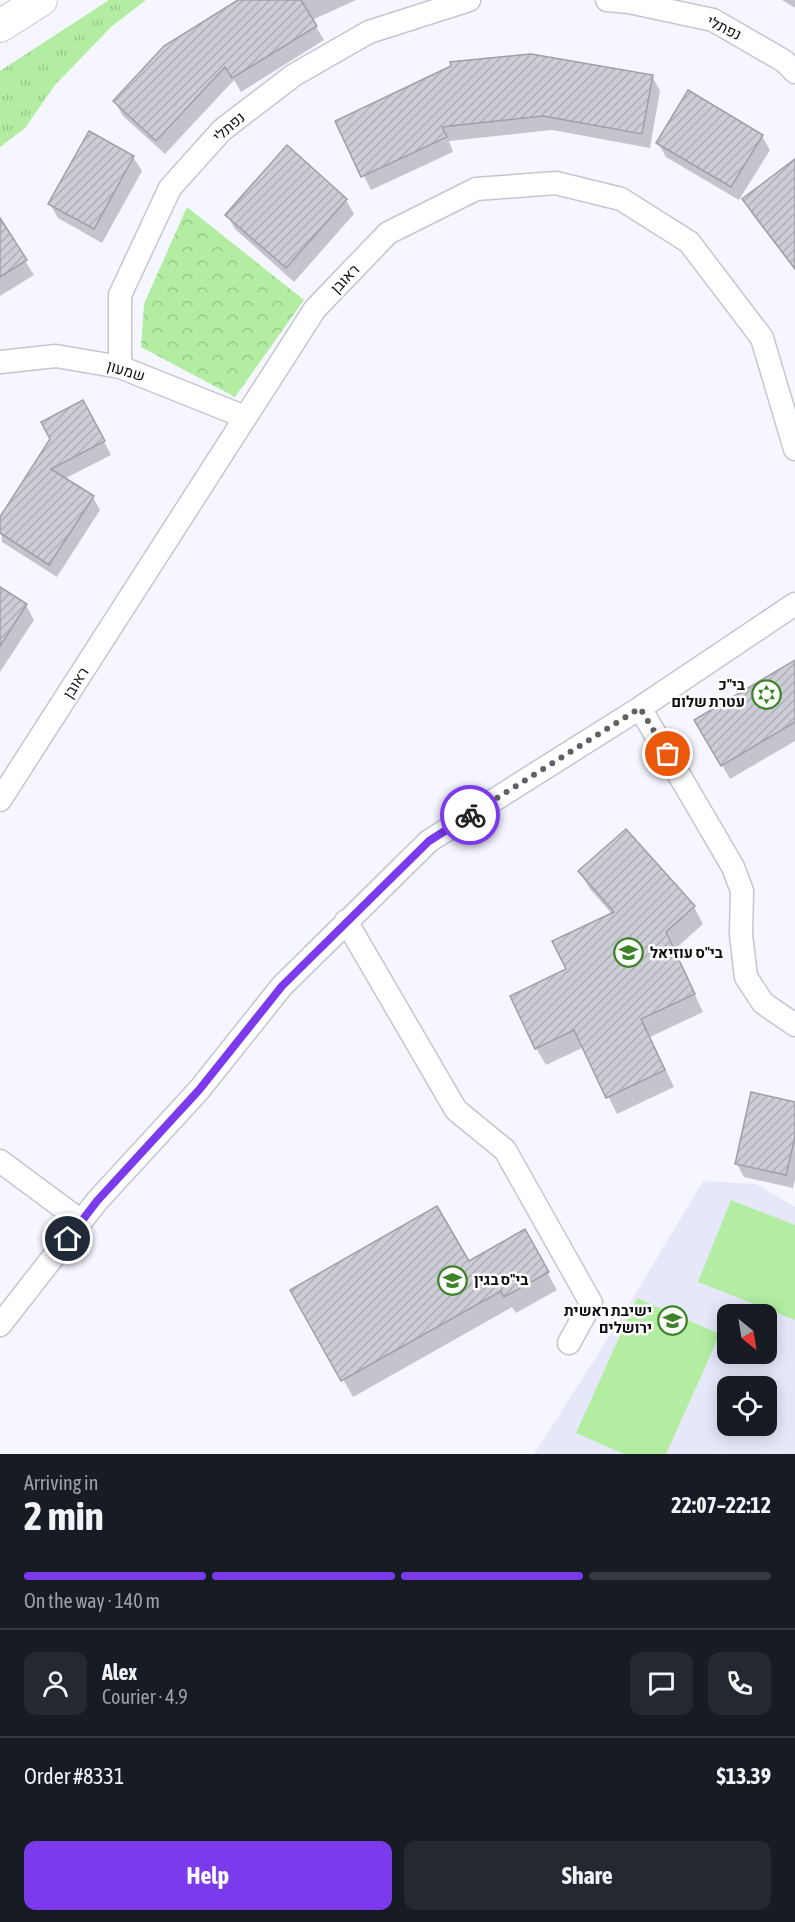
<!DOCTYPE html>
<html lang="en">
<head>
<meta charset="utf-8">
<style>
	body { margin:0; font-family:"Asap Condensed",Heebo,sans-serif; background:#242831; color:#f1f3f6; height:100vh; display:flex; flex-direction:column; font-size:22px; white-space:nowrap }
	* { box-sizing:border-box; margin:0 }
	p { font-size:20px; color:#9ea1a6 }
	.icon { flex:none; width:33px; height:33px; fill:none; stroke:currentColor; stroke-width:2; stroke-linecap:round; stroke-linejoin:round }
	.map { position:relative; height:1454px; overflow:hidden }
	.side { display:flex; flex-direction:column; background:#171b24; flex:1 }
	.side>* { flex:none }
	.needle { width:39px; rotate:150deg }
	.fabs { position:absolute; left:717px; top:1304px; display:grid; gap:12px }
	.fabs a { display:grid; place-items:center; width:60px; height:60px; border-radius:12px; background:#171b24; box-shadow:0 3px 15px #0003; font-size:30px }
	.pin { position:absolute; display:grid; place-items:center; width:51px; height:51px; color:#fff; margin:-26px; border:3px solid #fff; border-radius:50%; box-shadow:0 2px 6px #0007 }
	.courier { position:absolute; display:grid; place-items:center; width:60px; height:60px; margin:-30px; border:4px solid #7c3aed; border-radius:50%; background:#fff; color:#222; box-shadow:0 2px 8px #0007 }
	.summary em { font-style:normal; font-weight:700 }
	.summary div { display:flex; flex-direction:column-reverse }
	.summary { display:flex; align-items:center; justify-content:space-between; height:102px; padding:0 24px }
	h1 { font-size:39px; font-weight:700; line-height:45px }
	.bar { display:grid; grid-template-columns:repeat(4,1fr); gap:9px 6px; align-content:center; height:72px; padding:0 24px }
	.bar i { height:8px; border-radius:4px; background:#363941 }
	.bar .on { background:#7c3aed }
	.bar p { grid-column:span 4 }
	.line { display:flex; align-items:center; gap:15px; padding:0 24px; border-top:2px solid #363941 }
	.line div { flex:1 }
	.round { display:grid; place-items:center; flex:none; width:63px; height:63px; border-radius:12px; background:#242831 }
	.primary-button { display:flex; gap:12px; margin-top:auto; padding:12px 24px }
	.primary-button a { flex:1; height:69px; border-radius:12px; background:#7c3aed; color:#fff; font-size:24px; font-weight:700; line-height:69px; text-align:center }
	.primary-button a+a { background:#242831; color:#f1f3f6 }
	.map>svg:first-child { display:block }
	.built { fill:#e6e8fa; fill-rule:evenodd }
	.grass { fill:url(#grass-tufts) }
	.park { fill:url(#park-crowns) }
	.pitch { fill:#b2eda2 }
	.shadow { fill:#0003 }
	.building { fill:url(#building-hatch); stroke:#9e9fa9; stroke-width:1.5 }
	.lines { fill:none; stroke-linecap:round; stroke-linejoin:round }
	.minor-casing { stroke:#c4c6d0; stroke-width:25 }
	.secondary-casing { stroke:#c4c6d0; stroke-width:34 }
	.minor { stroke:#fff; stroke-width:22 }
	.secondary { stroke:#fff; stroke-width:32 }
	.done { stroke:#606066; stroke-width:6; stroke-dasharray:0 10.8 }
	.route { stroke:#7c3aed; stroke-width:8 }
	.labels { text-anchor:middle; stroke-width:5; stroke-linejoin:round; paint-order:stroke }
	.street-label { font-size:15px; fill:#0f0f13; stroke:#fff }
	.poi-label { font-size:15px; font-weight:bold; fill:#0f0f13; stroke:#fff; text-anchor:end }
</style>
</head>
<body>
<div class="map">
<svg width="795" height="1454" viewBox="0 0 795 1454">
	<defs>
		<pattern id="grass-tufts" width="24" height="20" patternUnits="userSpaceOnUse" patternTransform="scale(1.5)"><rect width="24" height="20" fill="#b2eda2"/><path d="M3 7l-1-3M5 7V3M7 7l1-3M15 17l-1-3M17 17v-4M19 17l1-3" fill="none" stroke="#98ca8b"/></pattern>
		<pattern id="park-crowns" width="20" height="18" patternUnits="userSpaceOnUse" patternTransform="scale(1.5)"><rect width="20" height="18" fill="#b2eda2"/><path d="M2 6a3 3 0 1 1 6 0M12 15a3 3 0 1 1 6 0" fill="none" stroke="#98ca8b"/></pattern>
		<pattern id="building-hatch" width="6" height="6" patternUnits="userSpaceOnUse" patternTransform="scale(1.5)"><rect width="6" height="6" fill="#cccdd7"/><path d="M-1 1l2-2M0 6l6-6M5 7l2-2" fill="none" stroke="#aeafb8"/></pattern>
	</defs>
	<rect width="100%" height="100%" fill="#f5f6ff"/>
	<path class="built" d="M 703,1181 L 756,1184 L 795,1207 L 795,1454 L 534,1454 L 616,1326 ZM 728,1314 L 766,1314 L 766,1353 L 728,1353 ZM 728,1386 L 766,1386 L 766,1425 L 728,1425 Z"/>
	<path class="grass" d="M 109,0 L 146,0 L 112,26 L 55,85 L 25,128 L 0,147 L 0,71 Z"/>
	<path class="park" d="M 187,207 L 304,300 L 235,397 L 141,347 L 144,304 Z"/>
	<path class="pitch" d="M 731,1200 L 795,1225 L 795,1320 L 698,1282 Z
		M 637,1298 L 720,1334 L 666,1454 L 624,1454 L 576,1433 Z"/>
	<path class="shadow" d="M 240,0 L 356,0 L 312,20 L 324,40 L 241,92 L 234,80 L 165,154 L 123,116 L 115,102 Z
		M 782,0 L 795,0 L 795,8 Z
		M 652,76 L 660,91 L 650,148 L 552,130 L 449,141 L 453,152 L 371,190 L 337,122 Z
		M 762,136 L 770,150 L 739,200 L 666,157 L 658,143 Z
		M 133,157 L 142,171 L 102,243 L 58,218 L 50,204 Z
		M 795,176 L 795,270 L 752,214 L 744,200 Z
		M 346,200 L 354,214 L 294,282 L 235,229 L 227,215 Z
		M 0,221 L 34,275 L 0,296 Z
		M 90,415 L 111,455 L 64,479 L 93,497 L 100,510 L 57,577 L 2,542 L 0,520 Z
		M 0,589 L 26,605 L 34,620 L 0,672 Z
		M 795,672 L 795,741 L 730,779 L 696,720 Z
		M 580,872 L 694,907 L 703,924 L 674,950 L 703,1012 L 650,1037 L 674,1087 L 617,1114 L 584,1047 L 546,1065 L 536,1048 L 568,970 L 612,914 L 590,889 Z
		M 795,1103 L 795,1180 L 793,1188 L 744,1177 L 737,1164 Z
		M 524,1231 L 557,1290 L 516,1313 L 512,1307 L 353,1397 L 292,1290 L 468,1263 Z"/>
	<path class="building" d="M 238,0 L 301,0 L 317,26 L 232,78 L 225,67 L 156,141 L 113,101 L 164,46 Z
		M 531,54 L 653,75 L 642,134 L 543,116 L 442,127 L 447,137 L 361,177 L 335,121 L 451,66 L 450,62 Z
		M 688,90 L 763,135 L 731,187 L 656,143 Z
		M 89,131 L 134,156 L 94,229 L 48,204 Z
		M 287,145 L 347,199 L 286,268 L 225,215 Z
		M 795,159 L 795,269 L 742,199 Z
		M 0,218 L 27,260 L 0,277 Z
		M 83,400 L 105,441 L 51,469 L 94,496 L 49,565 L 0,533 L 0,517 L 50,439 L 41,422 Z
		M 0,587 L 27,604 L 0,646 Z
		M 795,660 L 795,722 L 721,766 L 694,720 Z
		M 626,829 L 695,906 L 666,932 L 695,994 L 641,1019 L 665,1070 L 606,1098 L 574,1030 L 535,1049 L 510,996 L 566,969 L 552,941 L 614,912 L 578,871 Z
		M 751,1092 L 795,1102 L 795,1137 L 786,1175 L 735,1164 Z
		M 437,1206 L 469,1261 L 525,1229 L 549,1272 L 504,1297 L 501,1291 L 341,1381 L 290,1290 Z"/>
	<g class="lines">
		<defs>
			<path id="minor" d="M 607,0 L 629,2 L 713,20 L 784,61 L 795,72
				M 0,362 L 56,356 L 120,367 L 245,417
				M 120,367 L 120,295 L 170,188 L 222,130 L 294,75 L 369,32 L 469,0
				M 640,708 L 733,867 L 742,891 L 741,935 L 746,977 L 763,1003 L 795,1025
				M 0,800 L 315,309 L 388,233 L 476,189 L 556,183 L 621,199 L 689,242 L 762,338 L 795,449
				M 346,921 L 456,1110 L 505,1150 L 591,1303 L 569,1343
				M 0,1161 L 81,1221
				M 0,1325 L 97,1201 L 199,1090 L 282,986 L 429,841 L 640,708 L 795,604"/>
			<path id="secondary" d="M 0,26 L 41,0"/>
		</defs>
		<use href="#minor" class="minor-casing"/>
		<use href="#secondary" class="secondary-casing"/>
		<use href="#minor" class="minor"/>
		<use href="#secondary" class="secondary"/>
	</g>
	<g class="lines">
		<path class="done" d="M 470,815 L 640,708 L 668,754"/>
		<path class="route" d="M 68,1239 L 97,1201 L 199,1090 L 282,986 L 429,841 L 470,815"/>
	</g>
	<defs>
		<symbol id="synagogue-ring" viewBox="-11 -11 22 22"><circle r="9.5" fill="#fff" stroke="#3d8328" stroke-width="1.5"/><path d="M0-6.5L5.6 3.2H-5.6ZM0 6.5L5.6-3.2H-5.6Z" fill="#3d8328"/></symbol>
		<symbol id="school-ring" viewBox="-11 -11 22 22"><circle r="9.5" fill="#fff" stroke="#3d8328" stroke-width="1.5"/><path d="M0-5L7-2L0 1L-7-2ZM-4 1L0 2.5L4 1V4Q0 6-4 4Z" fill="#3d8328"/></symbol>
	</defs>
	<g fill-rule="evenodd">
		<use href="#synagogue-ring" x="750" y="678" width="33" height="33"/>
		<use href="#school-ring" x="612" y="936" width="33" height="33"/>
		<use href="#school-ring" x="436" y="1264" width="33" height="33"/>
		<use href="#school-ring" x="656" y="1304" width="33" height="33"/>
	</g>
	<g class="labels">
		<g class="street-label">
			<text transform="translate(724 28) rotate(26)" y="5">נפתלי</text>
			<text transform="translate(229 127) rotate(-41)" y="5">נפתלי</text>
			<text transform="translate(345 279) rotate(-46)" y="5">ראובן</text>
			<text transform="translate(126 371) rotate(17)" y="5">שמעון</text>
			<text transform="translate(76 683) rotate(-57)" y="5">ראובן</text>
		</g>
		<g class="poi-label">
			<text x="745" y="690">בי"כ<tspan x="745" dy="17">עטרת שלום</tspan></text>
			<text x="650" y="958" text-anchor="start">בי"ס עוזיאל</text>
			<text x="474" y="1285" text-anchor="start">בי"ס בגין</text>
			<text x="652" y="1316">ישיבת ראשית<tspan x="652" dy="17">ירושלים</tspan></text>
		</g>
	</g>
</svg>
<div class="fabs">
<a><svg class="needle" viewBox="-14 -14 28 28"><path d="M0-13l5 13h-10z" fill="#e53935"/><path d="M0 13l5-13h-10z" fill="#9ea1a6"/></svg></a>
<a><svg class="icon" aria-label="locate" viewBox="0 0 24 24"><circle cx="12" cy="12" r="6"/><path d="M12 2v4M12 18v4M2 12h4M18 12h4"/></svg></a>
</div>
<div class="pin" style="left:668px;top:754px;background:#ea580c"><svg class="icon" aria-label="bag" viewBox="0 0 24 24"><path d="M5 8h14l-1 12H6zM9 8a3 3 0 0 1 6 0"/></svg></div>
<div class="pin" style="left:68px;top:1239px;background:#1f2937"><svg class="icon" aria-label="home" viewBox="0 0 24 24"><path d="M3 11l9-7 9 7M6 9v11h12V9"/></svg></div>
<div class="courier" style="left:470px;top:815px"><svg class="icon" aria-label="bike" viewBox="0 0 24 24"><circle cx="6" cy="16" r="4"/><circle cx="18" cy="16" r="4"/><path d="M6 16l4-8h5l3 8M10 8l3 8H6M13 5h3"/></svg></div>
</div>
<section class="side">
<div class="summary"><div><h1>2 min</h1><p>Arriving in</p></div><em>22:07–22:12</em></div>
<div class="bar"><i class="on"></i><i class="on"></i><i class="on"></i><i></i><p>On the way · 140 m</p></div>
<div class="line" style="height:108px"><a class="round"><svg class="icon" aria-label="person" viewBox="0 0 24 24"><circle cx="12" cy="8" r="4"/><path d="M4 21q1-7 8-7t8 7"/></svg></a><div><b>Alex</b><p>Courier · 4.9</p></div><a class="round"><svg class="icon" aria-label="chat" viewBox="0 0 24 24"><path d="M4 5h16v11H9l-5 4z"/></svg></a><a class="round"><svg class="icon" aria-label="phone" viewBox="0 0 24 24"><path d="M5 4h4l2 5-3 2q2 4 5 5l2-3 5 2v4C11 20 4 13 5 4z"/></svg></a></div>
<div class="line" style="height:78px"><div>Order #8331</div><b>$13.39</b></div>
<div class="primary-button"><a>Help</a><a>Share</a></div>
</section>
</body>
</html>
